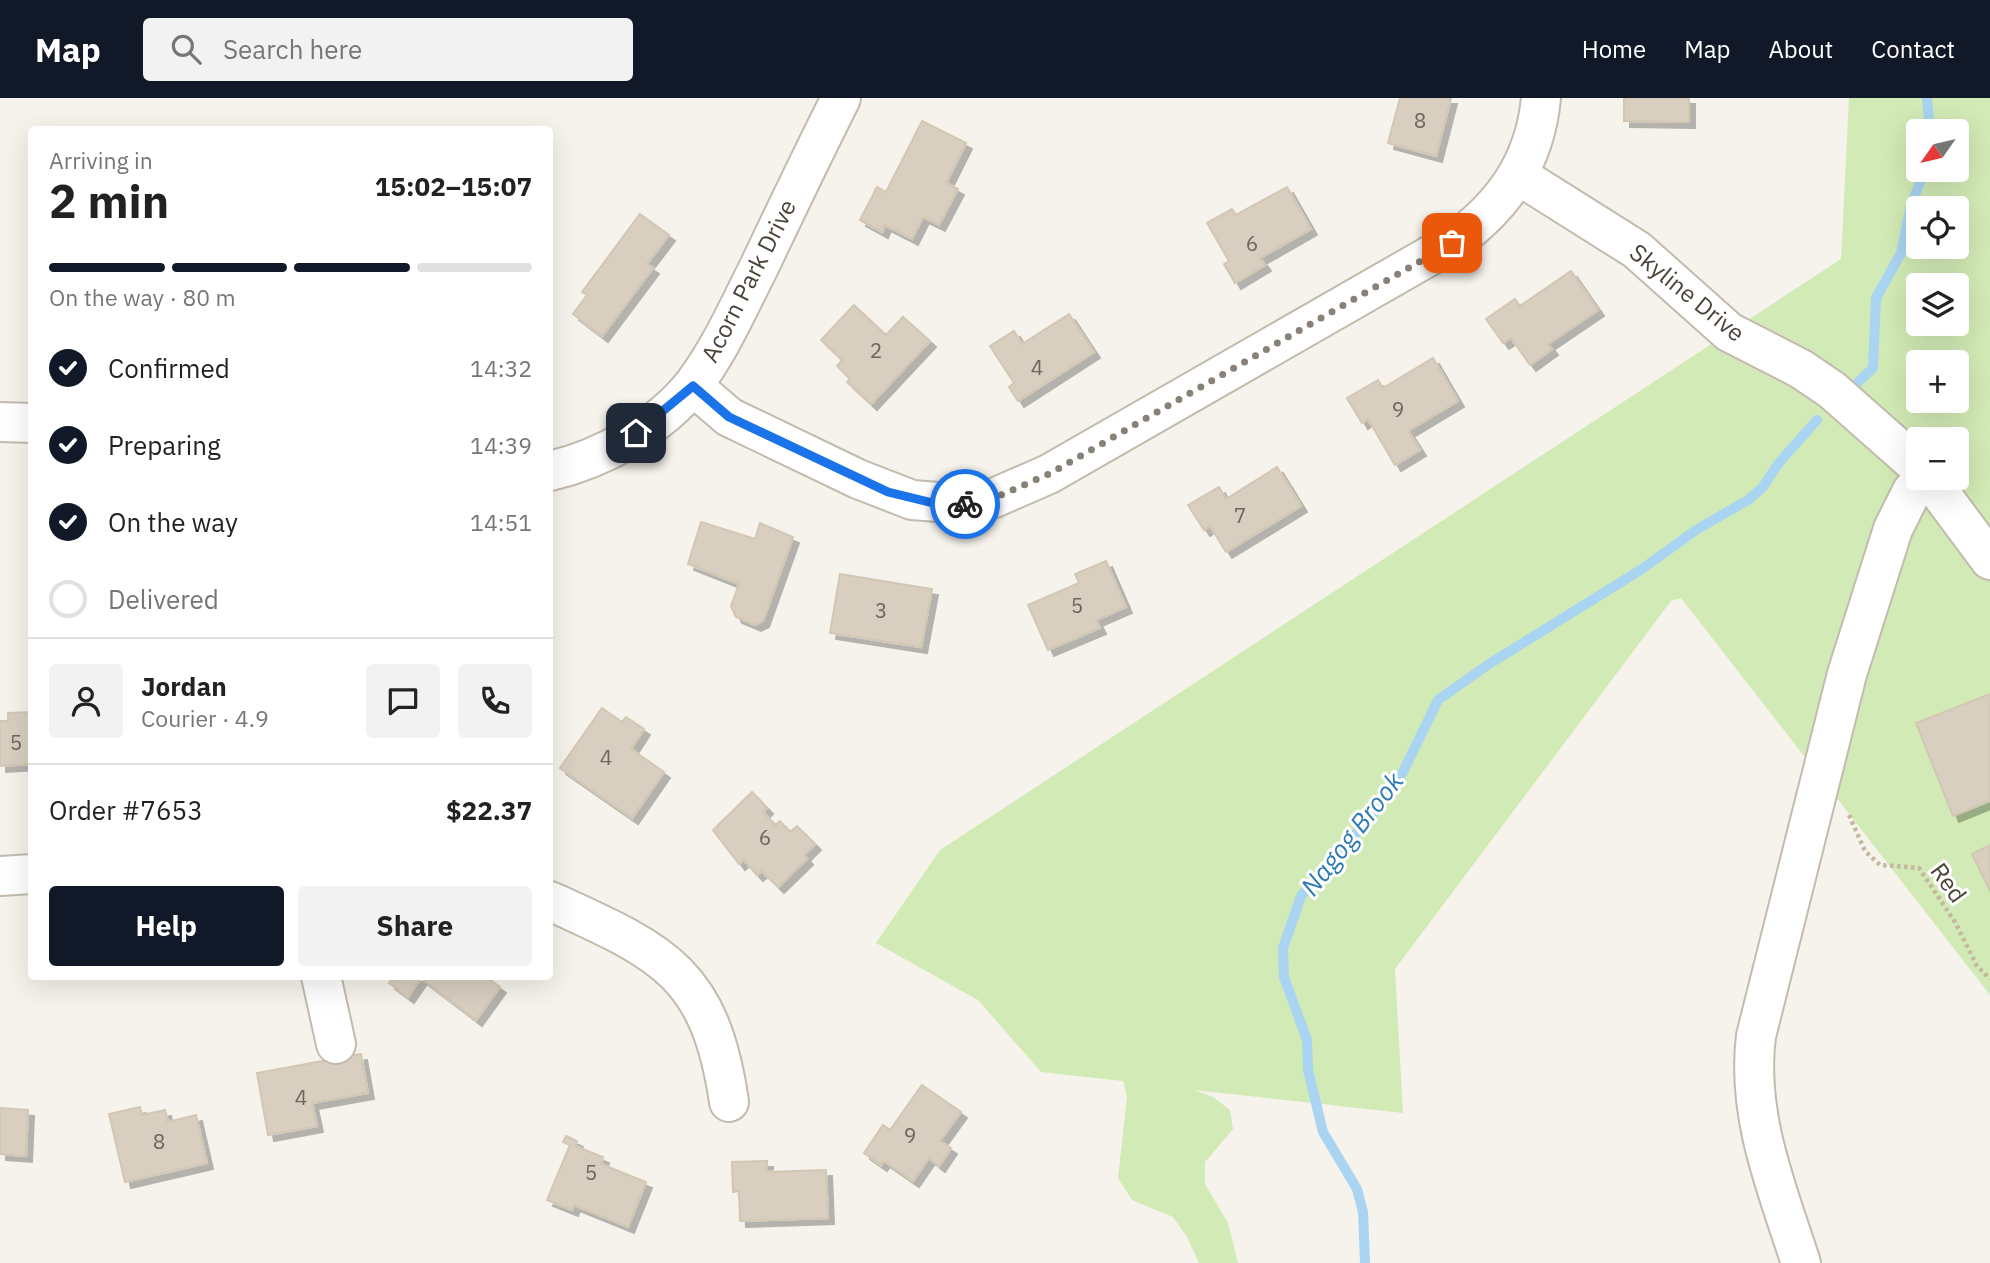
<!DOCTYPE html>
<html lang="en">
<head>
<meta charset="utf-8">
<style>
	body { margin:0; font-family:"IBM Plex Sans",sans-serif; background:#f2f2f2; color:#222; height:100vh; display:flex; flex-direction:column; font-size:26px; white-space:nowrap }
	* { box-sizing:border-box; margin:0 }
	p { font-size:23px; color:#767676 }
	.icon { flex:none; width:38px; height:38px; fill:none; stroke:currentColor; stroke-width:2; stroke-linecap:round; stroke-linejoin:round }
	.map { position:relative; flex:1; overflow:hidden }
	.side { position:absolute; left:28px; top:28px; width:525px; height:854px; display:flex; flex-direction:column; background:#fff; border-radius:7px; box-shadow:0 7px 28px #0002 }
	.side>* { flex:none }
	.needle { width:46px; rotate:236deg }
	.fabs { position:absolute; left:1906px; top:21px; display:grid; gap:14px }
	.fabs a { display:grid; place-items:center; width:63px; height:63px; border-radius:7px; background:#fff; box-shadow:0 7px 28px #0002; font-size:35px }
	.pin { position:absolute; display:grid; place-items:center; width:60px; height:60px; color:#fff; margin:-30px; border-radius:14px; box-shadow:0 4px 10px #0006 }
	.courier { position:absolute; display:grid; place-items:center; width:70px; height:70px; margin:-35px; border:5px solid #1a73e8; border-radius:50%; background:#fff; color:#222; box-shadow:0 2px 9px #0007 }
	.summary em { font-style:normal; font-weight:700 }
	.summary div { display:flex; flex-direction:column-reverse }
	.summary { display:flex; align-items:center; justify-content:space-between; height:119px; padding:0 21px }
	h1 { font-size:46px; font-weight:700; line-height:52px }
	.bar { display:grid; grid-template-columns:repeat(4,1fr); gap:10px 7px; align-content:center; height:84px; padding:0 21px }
	.bar i { height:9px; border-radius:5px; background:#e0e0e0 }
	.bar .active { background:#111827 }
	.bar p { grid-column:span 4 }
	.line { display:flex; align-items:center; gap:18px; padding:0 21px; border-top:2px solid #e0e0e0 }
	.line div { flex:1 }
	.round { display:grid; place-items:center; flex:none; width:74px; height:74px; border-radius:7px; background:#f2f2f2 }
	ol { padding:0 21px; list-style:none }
	li { display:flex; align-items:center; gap:21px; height:77px }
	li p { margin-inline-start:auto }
	li .icon { padding:7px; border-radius:50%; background:#111827; color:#fff; stroke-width:4 }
	li:last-child { color:#767676 }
	li i { width:38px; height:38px; border:4px solid #e0e0e0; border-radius:50% }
	.button { display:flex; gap:14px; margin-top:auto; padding:14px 21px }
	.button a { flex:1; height:80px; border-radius:7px; background:#111827; color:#fff; font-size:28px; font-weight:700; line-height:80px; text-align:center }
	.button a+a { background:#f2f2f2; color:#222 }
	header { display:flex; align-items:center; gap:42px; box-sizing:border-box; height:98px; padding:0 35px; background:#111827; color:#fff }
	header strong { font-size:33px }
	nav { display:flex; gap:38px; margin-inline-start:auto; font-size:24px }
	.search { width:490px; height:63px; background:#f2f2f2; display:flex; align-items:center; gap:18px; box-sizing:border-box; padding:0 24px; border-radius:7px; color:#767676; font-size:26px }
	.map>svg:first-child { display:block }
	.green { fill:#d2eab5; fill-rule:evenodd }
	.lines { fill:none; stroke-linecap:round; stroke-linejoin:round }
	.stream { stroke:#a9d4f2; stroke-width:10 }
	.building { fill:#d8cfc1; stroke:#d3c7b4; stroke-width:2; filter:url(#shadow) }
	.minor-casing { stroke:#c2bbae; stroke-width:42 }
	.path { stroke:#c4b79f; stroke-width:4.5; stroke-dasharray:3.5 3.5; stroke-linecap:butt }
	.minor { stroke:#fff; stroke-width:38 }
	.done { stroke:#878178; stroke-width:7; stroke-dasharray:0 12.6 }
	.route { stroke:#1a73e8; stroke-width:9 }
	.labels { text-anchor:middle; stroke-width:6; stroke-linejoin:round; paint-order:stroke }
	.number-label { font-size:21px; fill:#6e675b }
	.street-label { font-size:24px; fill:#4b4439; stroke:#fff }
	.water-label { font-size:26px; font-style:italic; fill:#2e7ab2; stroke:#fff }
</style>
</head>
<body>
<header>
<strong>Map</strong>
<div class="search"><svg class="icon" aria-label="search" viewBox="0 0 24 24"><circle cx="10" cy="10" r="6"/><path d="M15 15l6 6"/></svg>Search here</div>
<nav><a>Home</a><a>Map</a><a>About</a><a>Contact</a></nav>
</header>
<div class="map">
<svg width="1990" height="1165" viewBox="0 0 1990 1165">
	<defs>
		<filter id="shadow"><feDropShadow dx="6" dy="6" stdDeviation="0" flood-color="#0004"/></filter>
	</defs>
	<rect width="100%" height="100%" fill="#f6f3ec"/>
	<path class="green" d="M 1849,0 L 1990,0 L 1990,897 L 1681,500 L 1671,503 L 1395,871 L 1403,1015 L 1194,992 L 1213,999 L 1230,1012 L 1233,1031 L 1205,1064 L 1205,1086 L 1228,1125 L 1238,1165 L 1199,1165 L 1187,1139 L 1173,1119 L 1132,1102 L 1118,1080 L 1127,999 L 1123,983 L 1041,974 L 978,902 L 876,845 L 940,752 L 1841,161 ZM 1918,33 L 1956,33 L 1956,72 L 1918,72 ZM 1918,110 L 1956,110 L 1956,149 L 1918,149 ZM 1918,187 L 1956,187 L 1956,226 L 1918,226 ZM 1918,264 L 1956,264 L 1956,303 L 1918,303 ZM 1918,341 L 1956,341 L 1956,380 L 1918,380 Z"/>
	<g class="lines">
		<path class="stream" d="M 1927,0 L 1930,33
			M 1852,290 L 1873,270 L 1876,200 L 1901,155 L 1911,107 L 1925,72
			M 1365,1165 L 1363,1114 L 1357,1091 L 1323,1034 L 1308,972 L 1307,942 L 1284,879 L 1283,850 L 1301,798 L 1380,708 L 1402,676 L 1438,602 L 1489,566 L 1642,471 L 1696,432 L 1748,402 L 1763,389 L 1778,366 L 1817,322"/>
	</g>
	<path class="building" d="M 1400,0 L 1451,0 L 1436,58 L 1388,45 Z
		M 1624,0 L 1689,0 L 1689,24 L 1624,23 Z
		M 922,23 L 966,45 L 946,85 L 958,91 L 939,127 L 923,119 L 912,141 L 885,127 L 882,134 L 860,122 L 877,89 L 886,94 Z
		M 1287,89 L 1311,131 L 1260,160 L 1265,167 L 1235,185 L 1224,166 L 1229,163 L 1207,125 L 1232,111 L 1236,117 Z
		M 640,116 L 669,137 L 647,166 L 653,170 L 602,238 L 573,216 L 587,197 L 582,194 Z
		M 1571,173 L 1598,212 L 1548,246 L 1552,251 L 1530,267 L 1511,240 L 1503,245 L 1486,221 L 1515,201 L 1520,208 Z
		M 854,207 L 886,237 L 903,219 L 930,243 L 871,306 L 847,284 L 850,281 L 837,268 L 842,262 L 821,242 Z
		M 1069,216 L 1094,254 L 1018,303 L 1009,289 L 1014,285 L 990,248 L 1014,233 L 1022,246 Z
		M 1433,260 L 1458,303 L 1408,333 L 1420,352 L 1395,367 L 1368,321 L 1362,325 L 1347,300 L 1378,282 L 1383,290 Z
		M 1277,369 L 1301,408 L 1226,454 L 1210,428 L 1204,432 L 1188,407 L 1219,389 L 1226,401 Z
		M 701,424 L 755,441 L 760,425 L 793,439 L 763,523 L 755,527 L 736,519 L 731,508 L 739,486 L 688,466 Z
		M 1106,463 L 1126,509 L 1096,522 L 1100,530 L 1048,552 L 1028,507 L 1079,485 L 1075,476 Z
		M 840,476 L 932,491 L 921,549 L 830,535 Z
		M 1990,596 L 1990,703 L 1953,718 L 1916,625 Z
		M 602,610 L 622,624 L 626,619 L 644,631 L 631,651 L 664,674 L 632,720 L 560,670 Z
		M 32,614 L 32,666 L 0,668 L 0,623 L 8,623 L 8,615 Z
		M 752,694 L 767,710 L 763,714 L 775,727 L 780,723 L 790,734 L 797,728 L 815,746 L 804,757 L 807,761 L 778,789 L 762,773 L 757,777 L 744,762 L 739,766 L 713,732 Z
		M 1990,747 L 1990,793 L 1972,756 Z
		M 394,878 L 485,878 L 500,889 L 476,922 L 421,880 L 408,899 L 389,885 Z
		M 361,956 L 368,995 L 312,1005 L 317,1028 L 268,1037 L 257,975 Z
		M 922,987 L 961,1014 L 940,1043 L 951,1050 L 939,1068 L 929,1060 L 913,1083 L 884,1063 L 881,1067 L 864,1055 L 883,1027 L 890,1032 Z
		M 140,1009 L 142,1017 L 165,1012 L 168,1024 L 196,1017 L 207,1065 L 125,1084 L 109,1016 Z
		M 0,1010 L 28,1012 L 26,1058 L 0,1056 Z
		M 566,1038 L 577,1043 L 575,1048 L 603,1059 L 601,1066 L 646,1084 L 628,1129 L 574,1107 L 572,1112 L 547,1102 L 570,1047 L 563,1044 Z
		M 767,1063 L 767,1074 L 826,1072 L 828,1120 L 740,1123 L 739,1093 L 733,1094 L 732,1064 Z"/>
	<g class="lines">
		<defs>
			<path id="minor" d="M 1518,77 L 1637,152 L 1729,234 L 1801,271 L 1832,292 L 1918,368
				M 693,288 L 729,319 L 858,381 L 912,402 L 965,406 L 994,400 L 1049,376 L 1452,145 C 1503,109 1535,64 1541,0
				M 0,324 L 32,325
				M 550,373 C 602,361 660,329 694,286 C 721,250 739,208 759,169 C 786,112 813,56 841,0
				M 1929,380 L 1990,462
				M 0,778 L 32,776
				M 550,803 C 662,854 710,873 729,1004
				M 321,878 L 336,946
				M 1801,1165 C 1777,1091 1746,1017 1756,938 L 1847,576 L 1893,431 L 1912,393 L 1924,380"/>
		</defs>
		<use href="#minor" class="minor-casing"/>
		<path class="path" d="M 1849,717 L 1865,753 L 1880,767 L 1919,770 L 1955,824 L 1977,868 L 1990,881"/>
		<use href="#minor" class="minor"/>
	</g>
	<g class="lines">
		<path class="done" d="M 965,406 L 994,400 L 1049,376 L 1452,145"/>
		<path class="route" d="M 636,335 L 693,288 L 729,319 L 888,394 L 937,406 L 965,406"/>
	</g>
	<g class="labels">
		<g class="number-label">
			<text x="1420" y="30">8</text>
			<text x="1252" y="153">6</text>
			<text x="876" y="260">2</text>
			<text x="1037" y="277">4</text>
			<text x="1398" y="319">9</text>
			<text x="1240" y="425">7</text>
			<text x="1077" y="515">5</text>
			<text x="881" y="520">3</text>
			<text x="16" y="652">5</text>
			<text x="606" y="667">4</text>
			<text x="765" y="747">6</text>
			<text x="301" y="1007">4</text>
			<text x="910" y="1045">9</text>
			<text x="159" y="1051">8</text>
			<text x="591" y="1082">5</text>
		</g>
		<g class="street-label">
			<text transform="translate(749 183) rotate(-63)" y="8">Acorn Park Drive</text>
			<text transform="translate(1687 195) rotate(39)" y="8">Skyline Drive</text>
			<text transform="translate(1948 785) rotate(54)" y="8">Red</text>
		</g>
		<g class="water-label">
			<text transform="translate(1352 736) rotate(-52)" y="9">Nagog Brook</text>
		</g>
	</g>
</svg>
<div class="fabs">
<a><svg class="needle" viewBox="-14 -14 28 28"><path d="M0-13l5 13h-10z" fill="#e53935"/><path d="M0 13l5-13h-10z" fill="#767676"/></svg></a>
<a><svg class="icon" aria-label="locate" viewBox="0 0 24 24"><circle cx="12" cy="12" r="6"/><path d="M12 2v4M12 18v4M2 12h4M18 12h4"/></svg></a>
<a><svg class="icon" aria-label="layers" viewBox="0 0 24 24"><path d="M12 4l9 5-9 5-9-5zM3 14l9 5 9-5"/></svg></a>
<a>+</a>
<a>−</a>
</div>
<div class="pin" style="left:1452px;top:145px;background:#ea580c"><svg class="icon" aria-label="bag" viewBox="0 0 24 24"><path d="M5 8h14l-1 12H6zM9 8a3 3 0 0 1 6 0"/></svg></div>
<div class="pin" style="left:636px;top:335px;background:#1f2937"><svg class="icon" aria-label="home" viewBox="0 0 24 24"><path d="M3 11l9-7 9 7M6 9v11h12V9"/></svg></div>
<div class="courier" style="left:965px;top:406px"><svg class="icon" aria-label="bike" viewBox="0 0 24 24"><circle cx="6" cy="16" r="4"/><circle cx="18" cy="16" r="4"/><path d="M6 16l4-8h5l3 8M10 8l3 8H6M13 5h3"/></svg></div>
<section class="side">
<div class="summary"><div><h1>2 min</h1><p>Arriving in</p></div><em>15:02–15:07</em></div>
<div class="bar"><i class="active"></i><i class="active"></i><i class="active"></i><i></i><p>On the way · 80 m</p></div>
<ol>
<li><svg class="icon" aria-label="check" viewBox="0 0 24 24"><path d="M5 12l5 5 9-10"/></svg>Confirmed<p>14:32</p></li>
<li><svg class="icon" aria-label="check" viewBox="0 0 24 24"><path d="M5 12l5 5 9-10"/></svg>Preparing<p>14:39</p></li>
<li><svg class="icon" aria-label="check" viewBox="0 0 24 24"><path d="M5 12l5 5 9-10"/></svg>On the way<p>14:51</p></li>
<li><i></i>Delivered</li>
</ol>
<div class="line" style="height:126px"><a class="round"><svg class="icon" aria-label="person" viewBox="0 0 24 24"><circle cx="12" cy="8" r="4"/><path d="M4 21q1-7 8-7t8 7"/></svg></a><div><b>Jordan</b><p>Courier · 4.9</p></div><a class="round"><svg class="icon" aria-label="chat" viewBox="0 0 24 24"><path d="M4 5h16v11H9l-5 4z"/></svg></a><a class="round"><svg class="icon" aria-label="phone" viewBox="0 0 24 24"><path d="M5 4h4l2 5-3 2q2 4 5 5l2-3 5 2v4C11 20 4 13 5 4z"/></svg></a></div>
<div class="line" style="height:91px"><div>Order #7653</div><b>$22.37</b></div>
<div class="button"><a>Help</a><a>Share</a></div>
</section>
</div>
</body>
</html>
